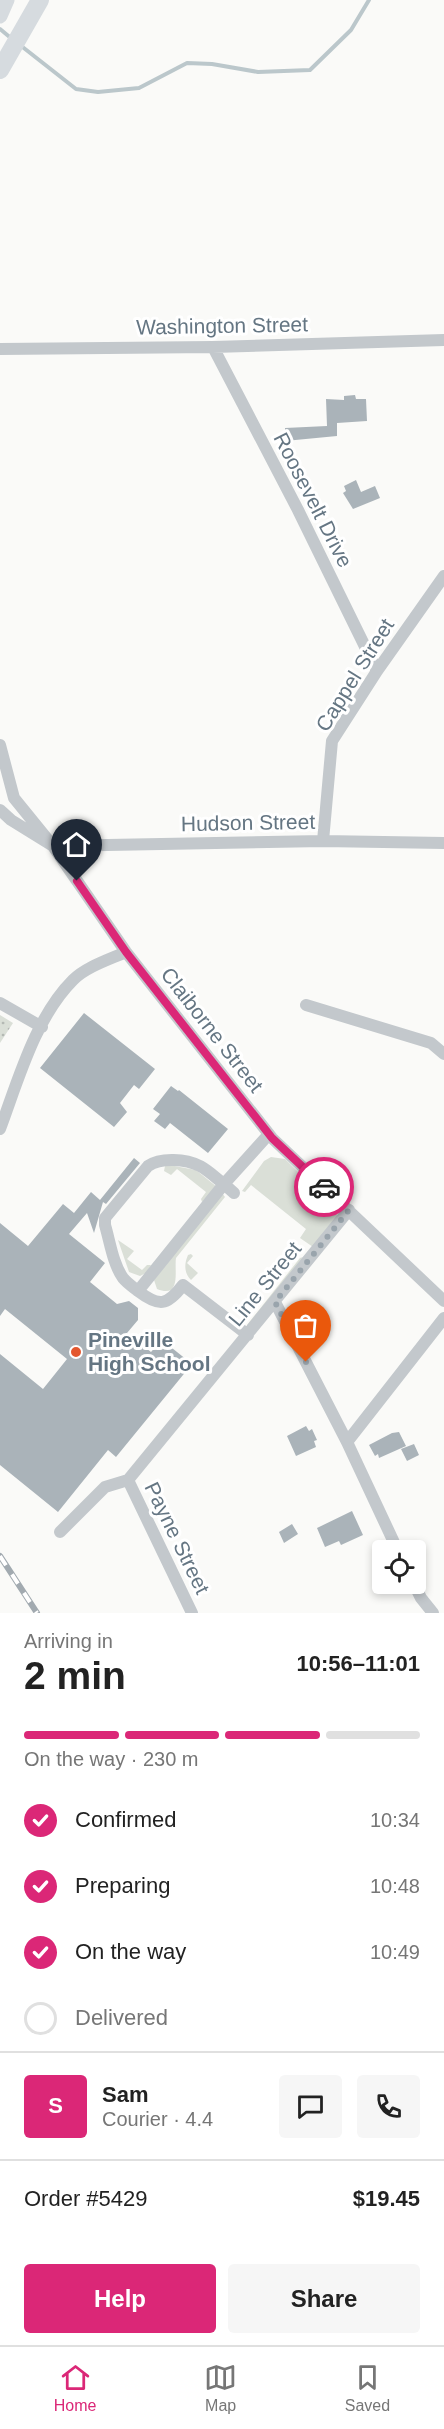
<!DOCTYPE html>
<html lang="en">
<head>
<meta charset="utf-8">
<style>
	body { margin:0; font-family:Arial,sans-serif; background:#f6f6f6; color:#222; height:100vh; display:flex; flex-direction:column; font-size:22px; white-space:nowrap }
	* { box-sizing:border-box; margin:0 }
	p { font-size:20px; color:#767676 }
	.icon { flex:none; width:33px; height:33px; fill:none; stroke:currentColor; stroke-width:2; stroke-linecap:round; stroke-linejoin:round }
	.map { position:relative; height:1613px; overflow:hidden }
	.details { display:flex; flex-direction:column; background:#fff; flex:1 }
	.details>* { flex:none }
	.buttons { position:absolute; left:372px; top:1540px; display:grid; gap:12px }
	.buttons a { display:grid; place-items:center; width:54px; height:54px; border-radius:6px; background:#fff; box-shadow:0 3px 9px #0003; font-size:30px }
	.pin { position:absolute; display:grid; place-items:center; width:51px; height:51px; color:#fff; margin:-62px -26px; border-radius:50% 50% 50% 0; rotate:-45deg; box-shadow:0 0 6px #0007 }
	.pin .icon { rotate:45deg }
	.courier { position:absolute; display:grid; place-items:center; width:60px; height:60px; margin:-30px; border:4px solid #db2777; border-radius:50%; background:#fff; color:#222; box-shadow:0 2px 8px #0007 }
	.head em { font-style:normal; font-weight:800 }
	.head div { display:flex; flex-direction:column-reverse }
	.head { display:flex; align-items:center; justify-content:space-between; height:102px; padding:0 24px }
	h1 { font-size:39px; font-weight:800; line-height:45px }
	.bar { display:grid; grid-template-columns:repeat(4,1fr); gap:9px 6px; align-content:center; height:72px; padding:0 24px }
	.bar i { height:8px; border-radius:4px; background:#e0e0e0 }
	.bar .active { background:#db2777 }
	.bar p { grid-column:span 4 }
	.line { display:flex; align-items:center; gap:15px; padding:0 24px; border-top:2px solid #e0e0e0 }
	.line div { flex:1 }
	.round { display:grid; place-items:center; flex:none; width:63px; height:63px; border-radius:6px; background:#f6f6f6 }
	ol { padding:0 24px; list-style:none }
	li { display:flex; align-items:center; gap:18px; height:66px }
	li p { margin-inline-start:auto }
	li .icon { padding:6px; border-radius:50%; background:#db2777; color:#fff; stroke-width:4 }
	li:last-child { color:#767676 }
	li i { width:33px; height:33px; border:3px solid #e0e0e0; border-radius:50% }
	.cta { display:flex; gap:12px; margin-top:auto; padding:12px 24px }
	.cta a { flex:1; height:69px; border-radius:6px; background:#db2777; color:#fff; font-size:24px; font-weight:800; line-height:69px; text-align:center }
	.cta a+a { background:#f6f6f6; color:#222 }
	.menu { display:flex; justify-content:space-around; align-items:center; height:84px; border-top:2px solid #e0e0e0; background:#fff; font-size:16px; color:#767676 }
	.menu a { display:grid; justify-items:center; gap:3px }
	.menu .active { color:#db2777 }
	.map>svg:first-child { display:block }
	.grass { fill:#dadfd7 }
	.park { fill:url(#park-dots) }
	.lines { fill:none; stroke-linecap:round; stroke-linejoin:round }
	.stream { stroke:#bbc7cb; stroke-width:4 }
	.building { fill:#aab3b9 }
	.minor { stroke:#c3c8cc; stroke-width:12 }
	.major { stroke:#d6dbdf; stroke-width:15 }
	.highway { stroke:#d6dbdf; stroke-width:18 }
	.rail-casing { stroke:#a2aab0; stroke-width:6 }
	.rail { stroke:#fff; stroke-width:4; stroke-dasharray:11; stroke-linecap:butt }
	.done { stroke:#99a4ac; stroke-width:6; stroke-dasharray:0 10.8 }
	.route { stroke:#db2777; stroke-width:8 }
	.poi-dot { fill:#e4572e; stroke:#fff; stroke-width:2 }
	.labels { text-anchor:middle; stroke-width:6; stroke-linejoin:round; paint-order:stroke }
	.street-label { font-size:21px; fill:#657683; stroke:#fff }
	.poi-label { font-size:21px; font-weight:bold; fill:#657683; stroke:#fff; text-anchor:start }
</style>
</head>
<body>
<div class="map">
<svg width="444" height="1613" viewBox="0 0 444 1613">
	<defs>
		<pattern id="park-dots" width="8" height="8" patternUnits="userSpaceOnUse" patternTransform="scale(1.5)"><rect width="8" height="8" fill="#dadfd7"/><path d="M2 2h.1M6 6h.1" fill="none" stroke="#b4b9b4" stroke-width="1.8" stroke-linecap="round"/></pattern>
	</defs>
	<rect width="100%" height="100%" fill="#fafaf8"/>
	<path class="grass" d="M 271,1157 L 285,1159 L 336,1209 L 337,1217 L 313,1247 L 300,1238 L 306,1229 L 251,1185 L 245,1192 L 242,1191 L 264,1161 Z
		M 169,1165 L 196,1170 L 217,1187 L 202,1202 L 201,1199 L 206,1192 L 177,1169 L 171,1175 L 164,1171 L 165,1166 Z
		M 222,1193 L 225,1197 L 176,1258 C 174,1270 182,1299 157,1289 L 154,1280 Z
		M 118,1240 L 134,1251 L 127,1259 L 142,1270 L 147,1265 L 151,1265 L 146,1273 L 140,1276 L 129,1272 Z
		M 191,1254 L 193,1256 L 187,1263 L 198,1273 L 191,1280 C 184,1273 184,1264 188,1255 Z
		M 303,1257 L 248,1326 L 247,1325 L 300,1258 Z"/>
	<path class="park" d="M 0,1015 L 13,1023 L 0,1043 Z"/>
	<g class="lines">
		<path class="stream" d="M 0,29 L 12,39
			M 20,45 L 76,89 L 98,92 L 139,88 L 187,63 L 212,64 L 258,72 L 310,70 L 351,30 L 369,0"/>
	</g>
	<path class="building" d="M 355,395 L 356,399 L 366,399 L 367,421 L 337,423 L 337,436 L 285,441 L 285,428 L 327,426 L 326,399 L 344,400 L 344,396 Z
		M 356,480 L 361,492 L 375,486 L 380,498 L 353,509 L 343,493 L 346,491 L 344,486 Z
		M 84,1013 L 155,1069 L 139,1089 L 134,1085 L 120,1103 L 127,1112 L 114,1127 L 40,1068 Z
		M 171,1086 L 178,1091 L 179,1090 L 228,1129 L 208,1153 L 170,1123 L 165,1129 L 154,1121 L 160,1114 L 153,1109 Z
		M 134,1158 L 140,1163 L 106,1204 L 103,1202 L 94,1233 L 87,1213 L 69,1234 L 105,1263 L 90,1282 L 117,1304 L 129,1301 L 138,1308 L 138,1320 L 127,1333 L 151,1352 L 162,1340 L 192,1364 L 116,1457 L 108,1450 L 58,1512 L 0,1465 L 0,1354 L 43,1389 L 67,1359 L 5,1309 L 0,1316 L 0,1223 L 28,1246 L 63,1204 L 74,1213 L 91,1192 L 100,1200 Z
		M 306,1426 L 309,1431 L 312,1429 L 317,1440 L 314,1441 L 316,1447 L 296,1456 L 287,1436 Z
		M 399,1432 L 406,1446 L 379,1458 L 378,1454 L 375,1456 L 369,1445 L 392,1433 Z
		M 414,1444 L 419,1455 L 407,1461 L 401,1449 Z
		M 352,1511 L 363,1535 L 341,1545 L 339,1541 L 325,1547 L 317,1528 Z
		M 292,1524 L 298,1534 L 284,1543 L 279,1532 Z"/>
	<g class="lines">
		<path class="minor" d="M 213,347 L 298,510 L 377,671
			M 0,349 L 213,347 L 444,340
			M 0,745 L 14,798 L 53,846 L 126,952 L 272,1138 L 444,1301
			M 0,810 L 11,820 L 53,846 L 323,841 L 444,843
			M 323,841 L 332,741 L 377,671 L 444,576
			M 0,1003 L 42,1027
			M 306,1005 L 431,1043 L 444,1054
			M 0,1129 C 18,1081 35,1018 73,980 C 86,967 108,960 126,952
			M 138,1291 L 224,1184 L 234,1193
			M 275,1302 L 347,1442 L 398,1551
			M 248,1335 L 183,1285 C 167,1306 159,1307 138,1291 C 133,1287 127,1283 123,1278 C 113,1264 110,1242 105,1225 L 105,1218 L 148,1166 C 161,1157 186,1159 200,1166 C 209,1171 216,1178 224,1184 L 269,1134
			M 347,1442 L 444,1318
			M 128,1480 L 192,1613
			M 60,1532 L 105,1487 L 128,1480 L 349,1210
			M 414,1584 L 421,1598 L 433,1613"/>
		<path class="major" d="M 0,16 L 7,0"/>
		<path class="highway" d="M 0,70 L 40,0"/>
		<defs>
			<path id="rail" d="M 0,1556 L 37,1613"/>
		</defs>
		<use href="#rail" class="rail-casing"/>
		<use href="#rail" class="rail"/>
	</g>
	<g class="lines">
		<path class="done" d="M 306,1362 L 275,1302 L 349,1210 L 324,1187"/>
		<path class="route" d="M 77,881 L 126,952 L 272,1138 L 324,1187"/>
	</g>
	<circle class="poi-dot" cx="76" cy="1352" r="6"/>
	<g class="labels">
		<g class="street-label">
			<text transform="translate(222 326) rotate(-1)" y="7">Washington Street</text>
			<text transform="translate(313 500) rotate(63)" y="7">Roosevelt Drive</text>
			<text transform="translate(355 675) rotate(-58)" y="7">Cappel Street</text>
			<text transform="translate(248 823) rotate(-1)" y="7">Hudson Street</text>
			<text transform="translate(212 1030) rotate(52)" y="7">Claiborne Street</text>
			<text transform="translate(265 1284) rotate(-51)" y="7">Line Street</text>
			<text transform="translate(177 1538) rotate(64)" y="7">Payne Street</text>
		</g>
		<g class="poi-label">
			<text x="88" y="1347">Pineville<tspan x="88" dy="24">High School</tspan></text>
		</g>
	</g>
</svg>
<div class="buttons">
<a><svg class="icon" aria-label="locate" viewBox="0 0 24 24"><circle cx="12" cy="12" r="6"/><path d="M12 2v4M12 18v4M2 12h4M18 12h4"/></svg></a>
</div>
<div class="pin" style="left:306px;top:1362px;background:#ea580c"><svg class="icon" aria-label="bag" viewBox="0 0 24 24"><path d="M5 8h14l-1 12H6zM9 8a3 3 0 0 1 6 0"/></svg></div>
<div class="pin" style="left:77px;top:881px;background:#1f2937"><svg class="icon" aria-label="home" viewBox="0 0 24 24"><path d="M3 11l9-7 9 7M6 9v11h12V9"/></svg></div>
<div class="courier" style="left:324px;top:1187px"><svg class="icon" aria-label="car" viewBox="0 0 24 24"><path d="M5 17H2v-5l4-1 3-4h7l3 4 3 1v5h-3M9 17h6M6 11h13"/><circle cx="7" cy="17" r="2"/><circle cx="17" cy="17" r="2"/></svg></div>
</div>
<section class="details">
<div class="head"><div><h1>2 min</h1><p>Arriving in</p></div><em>10:56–11:01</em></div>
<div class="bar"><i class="active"></i><i class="active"></i><i class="active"></i><i></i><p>On the way · 230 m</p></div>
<ol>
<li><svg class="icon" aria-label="check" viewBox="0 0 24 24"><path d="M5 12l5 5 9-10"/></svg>Confirmed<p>10:34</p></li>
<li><svg class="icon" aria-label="check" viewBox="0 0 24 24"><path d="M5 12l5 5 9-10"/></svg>Preparing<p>10:48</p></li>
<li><svg class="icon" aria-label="check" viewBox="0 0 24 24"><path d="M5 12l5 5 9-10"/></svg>On the way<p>10:49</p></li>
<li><i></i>Delivered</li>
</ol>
<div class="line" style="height:108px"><b class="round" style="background:#db2777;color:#fff">S</b><div><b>Sam</b><p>Courier · 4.4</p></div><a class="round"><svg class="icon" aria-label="chat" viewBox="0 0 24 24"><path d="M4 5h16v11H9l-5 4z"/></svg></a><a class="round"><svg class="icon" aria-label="phone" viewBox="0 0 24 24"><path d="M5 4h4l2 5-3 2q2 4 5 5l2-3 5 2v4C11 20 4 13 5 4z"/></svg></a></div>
<div class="line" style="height:78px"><div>Order #5429</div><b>$19.45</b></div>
<div class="cta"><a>Help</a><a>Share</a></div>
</section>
<nav class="menu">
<a class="active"><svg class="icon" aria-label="home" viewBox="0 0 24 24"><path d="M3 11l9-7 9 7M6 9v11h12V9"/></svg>Home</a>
<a><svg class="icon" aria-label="map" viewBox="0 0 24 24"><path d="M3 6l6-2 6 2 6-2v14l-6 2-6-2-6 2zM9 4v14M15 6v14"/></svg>Map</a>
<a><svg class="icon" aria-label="saved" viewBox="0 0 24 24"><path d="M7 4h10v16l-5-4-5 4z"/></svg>Saved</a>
</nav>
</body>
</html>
